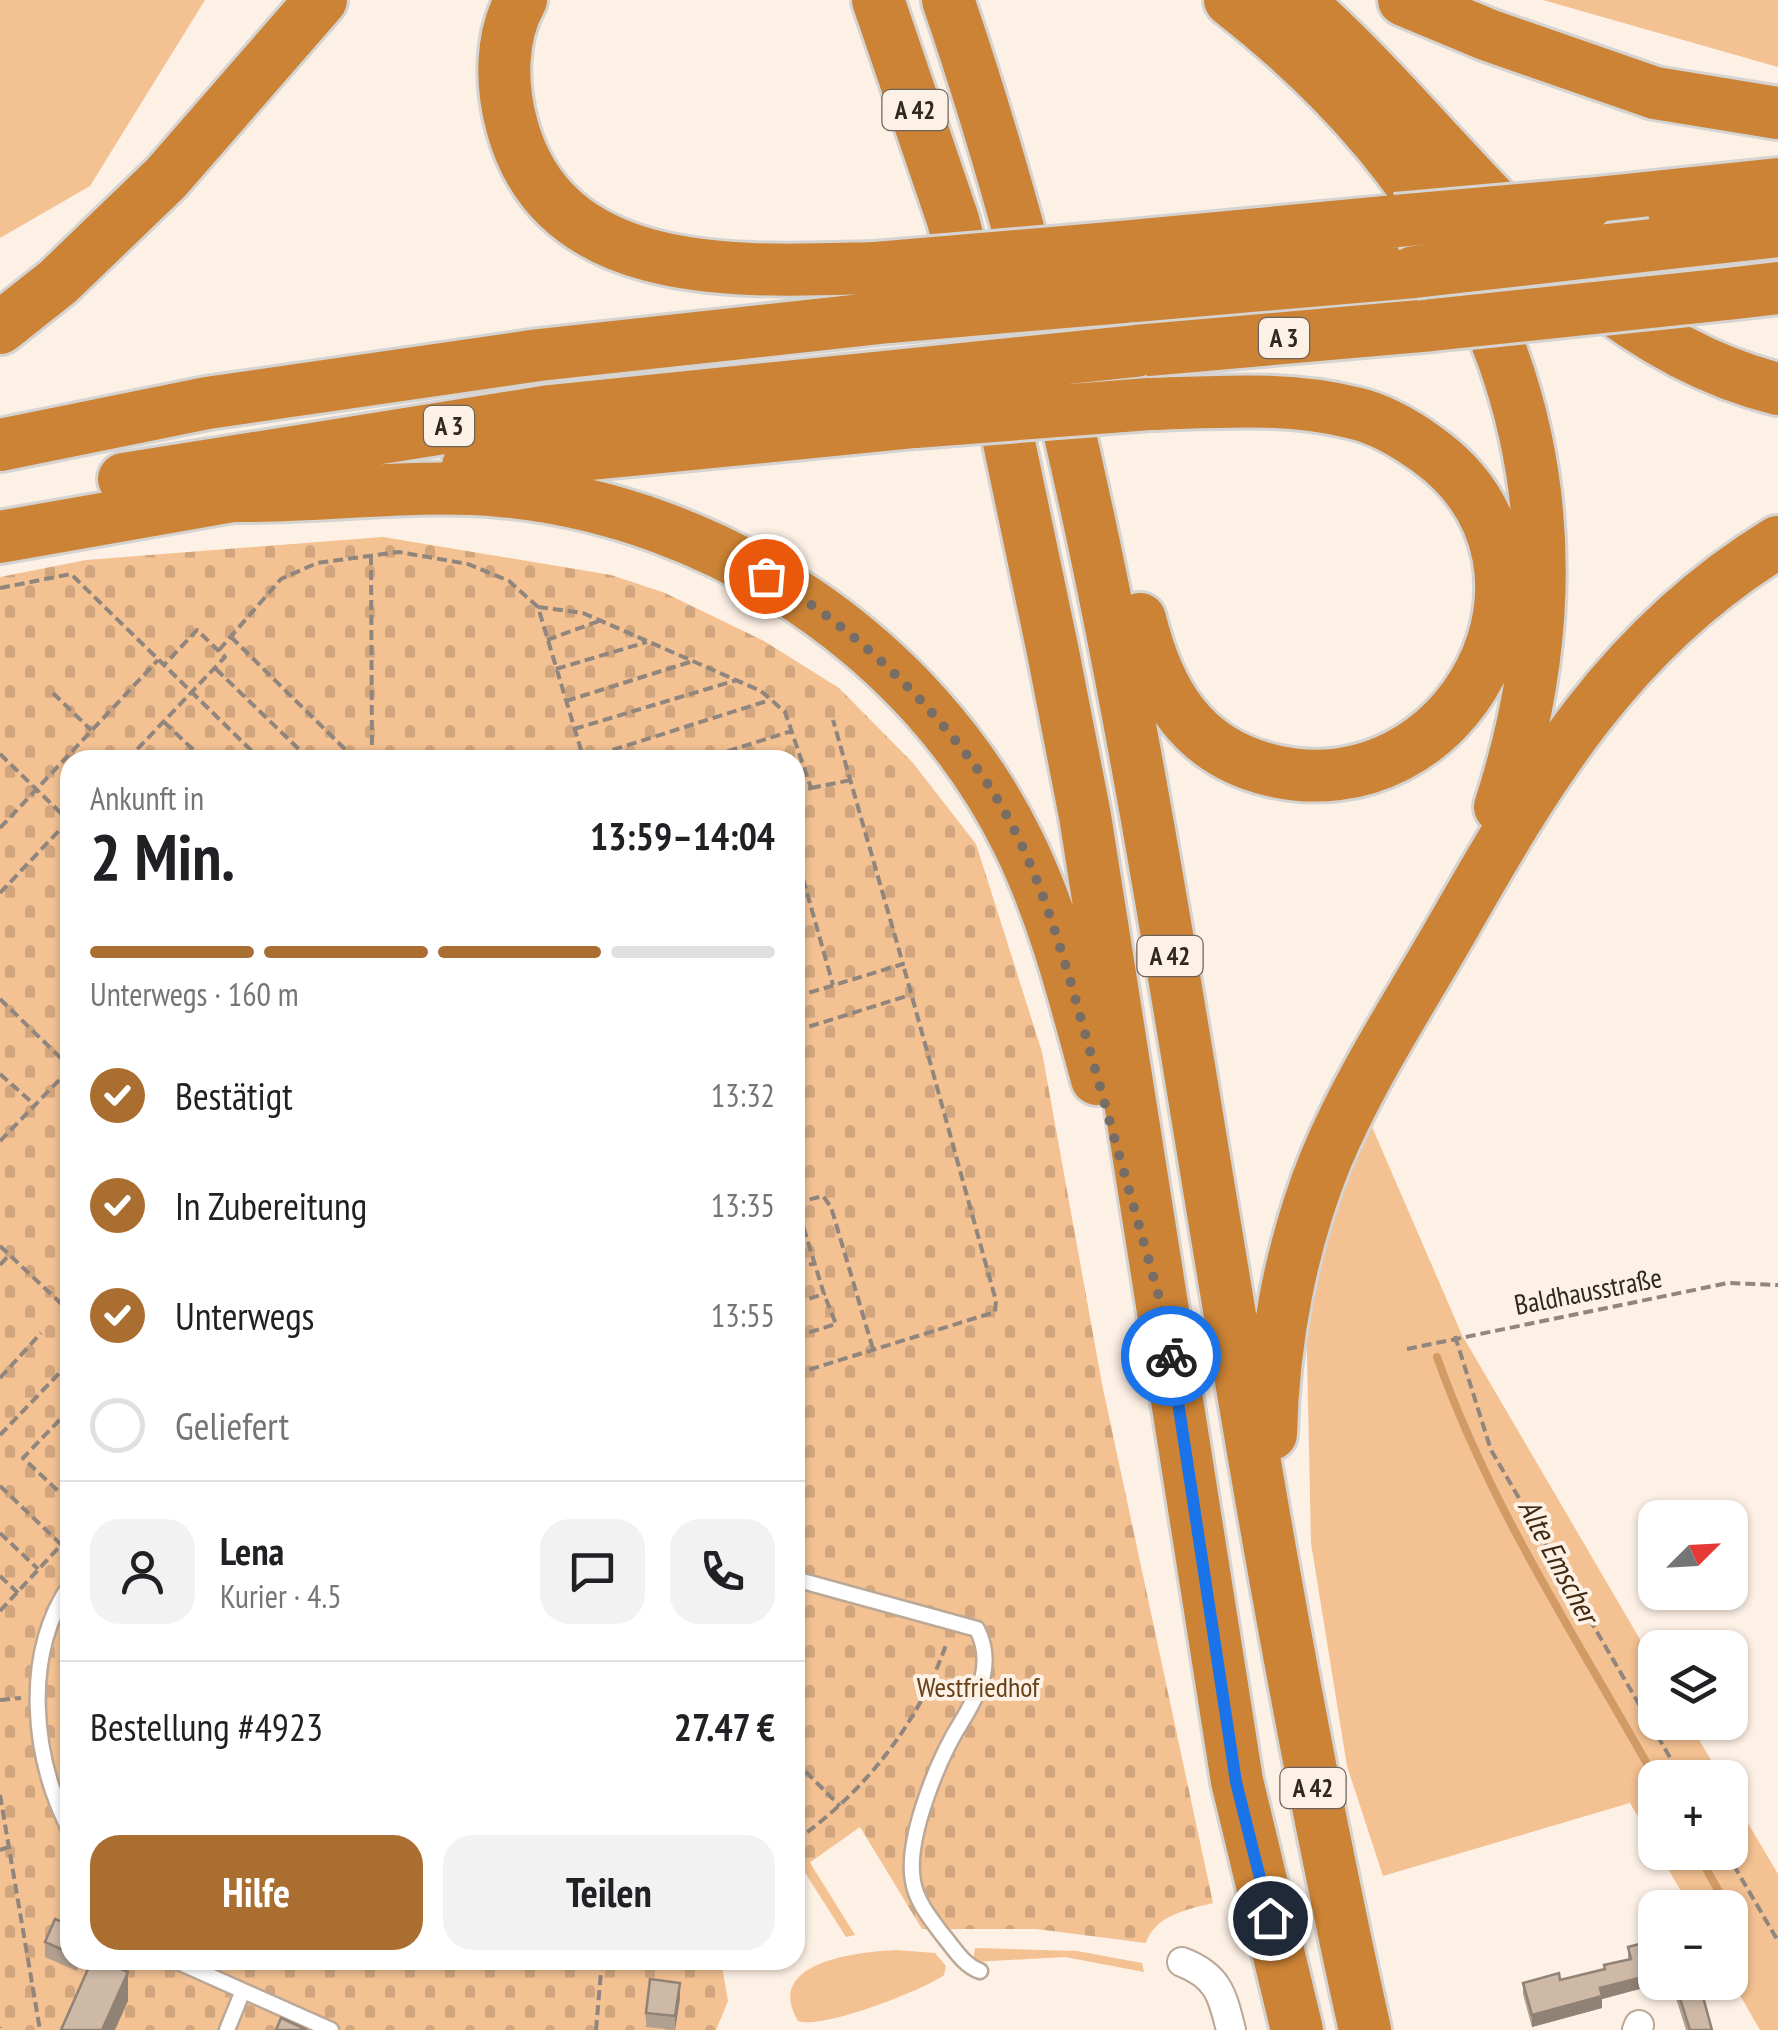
<!DOCTYPE html>
<html lang="de">
<head>
<meta charset="utf-8">
<style>
	body { margin:0; font-family:"PT Sans Narrow",sans-serif; background:#f2f2f2; color:#202124; height:100vh; display:flex; flex-direction:column; font-size:38px; white-space:nowrap }
	* { box-sizing:border-box; margin:0 }
	p { font-size:32px; color:#757577 }
	.icon { flex:none; width:55px; height:55px; fill:none; stroke:currentColor; stroke-width:2; stroke-linecap:round; stroke-linejoin:round }
	.map { position:relative; flex:1; overflow:hidden }
	.drawer { position:absolute; left:60px; top:750px; width:745px; height:1220px; display:flex; flex-direction:column; background:#fff; border-radius:30px; box-shadow:0 2px 8px #0004 }
	.drawer>* { flex:none }
	.needle { width:65px; rotate:66deg }
	.tools { position:absolute; left:1638px; top:1500px; display:grid; gap:20px }
	.tools a { display:grid; place-items:center; width:110px; height:110px; border-radius:20px; background:#fff; box-shadow:0 2px 8px #0004; font-size:50px }
	.pin { position:absolute; display:grid; place-items:center; width:85px; height:85px; color:#fff; margin:-42px; border:5px solid #fff; border-radius:50%; box-shadow:0 2px 10px #0007 }
	.courier { position:absolute; display:grid; place-items:center; width:100px; height:100px; margin:-50px; border:8px solid #1a73e8; border-radius:50%; background:#fff; color:#222; box-shadow:0 2px 12px #0007 }
	.headline em { font-style:normal; font-weight:700 }
	.headline div { display:flex; flex-direction:column-reverse }
	.headline { display:flex; align-items:center; justify-content:space-between; height:170px; padding:0 30px }
	h1 { font-size:65px; font-weight:700; line-height:75px }
	.bar { display:grid; grid-template-columns:repeat(4,1fr); gap:15px 10px; align-content:center; height:120px; padding:0 30px }
	.bar i { height:12px; border-radius:8px; background:#e0e0e0 }
	.bar .active { background:#aa6f30 }
	.bar p { grid-column:span 4 }
	.line { display:flex; align-items:center; gap:25px; padding:0 30px; border-top:2px solid #e0e0e0 }
	.line div { flex:1 }
	.round { display:grid; place-items:center; flex:none; width:105px; height:105px; border-radius:30px; background:#f2f2f2 }
	ol { padding:0 30px; list-style:none }
	li { display:flex; align-items:center; gap:30px; height:110px }
	li p { margin-inline-start:auto }
	li .icon { padding:10px; border-radius:50%; background:#aa6f30; color:#fff; stroke-width:4 }
	li:last-child { color:#757577 }
	li i { width:55px; height:55px; border:5px solid #e0e0e0; border-radius:50% }
	.primary-button { display:flex; gap:20px; margin-top:auto; padding:20px 30px }
	.primary-button a { flex:1; height:115px; border-radius:30px; background:#aa6f30; color:#fff; font-size:40px; font-weight:700; line-height:115px; text-align:center }
	.primary-button a+a { background:#f2f2f2; color:#202124 }
	.map>svg:first-child { display:block }
	.green { fill:#f3c192 }
	.cemetery { fill:url(#cemetery-stones) }
	.lines { fill:none; stroke-linecap:round; stroke-linejoin:round }
	.stream { stroke:#d29b66; stroke-width:8 }
	.service-casing { stroke:#bca896; stroke-width:19 }
	.minor-casing { stroke:#bca896; stroke-width:32 }
	.motorway-casing { stroke:#d5d4d2; stroke-width:58 }
	.path { stroke:#90867d; stroke-width:4; stroke-dasharray:10 5; stroke-linecap:butt }
	.service { stroke:#fff; stroke-width:14 }
	.minor { stroke:#fff; stroke-width:28 }
	.motorway { stroke:#cc8335; stroke-width:52 }
	.motorway-bridge-casing { stroke:#d5d4d2; stroke-width:58; stroke-linecap:butt }
	.motorway-bridge { stroke:#cc8335; stroke-width:52 }
	.wall { fill:#b19f90 }
	.shaded-wall { fill:#908275 }
	.building { fill:#ceb9a7; stroke:#908275; stroke-width:2.5 }
	.done { stroke:#776d65; stroke-width:10; stroke-dasharray:0 18 }
	.route { stroke:#1a73e8; stroke-width:12 }
	.labels { text-anchor:middle; stroke-width:8; stroke-linejoin:round; paint-order:stroke }
	.shield { fill:#fdf0e5; stroke:#6d635b; stroke-width:2.5 }
	.shield-label { font-size:25px; font-weight:bold; fill:#2f2720 }
	.street-label { font-size:28px; fill:#2f2720; stroke:#fdf0e5 }
	.park-label { font-size:28px; fill:#664018; stroke:#fdf0e5 }
	.water-label { font-size:30px; font-style:italic; fill:#412912; stroke:#fdf0e5 }
</style>
</head>
<body>
<div class="map">
<svg width="1778" height="2030" viewBox="0 0 1778 2030">
	<defs>
		<pattern id="cemetery-stones" width="16" height="16" patternUnits="userSpaceOnUse" patternTransform="scale(2.5)"><rect width="16" height="16" fill="#f3c192"/><path d="M2 7V4a2 2 0 0 1 4 0v3zM10 15v-3a2 2 0 0 1 4 0v3z" fill="#d1a67e"/></pattern>
	</defs>
	<rect width="100%" height="100%" fill="#fdf0e5"/>
	<path class="green" d="M 0,0 L 205,0 L 90,186 L 0,238 Z
		M 1543,0 L 1778,0 L 1778,67 Z
		M 1363,1106 L 1462,1335 L 1655,1665 L 1655,1722 L 1689,1723 L 1721,1777 L 1655,1778 L 1655,1846 L 1630,1803 L 1383,1876 L 1347,1766 L 1311,1543 L 1306,1306 Z
		M 1730,1793 L 1778,1874 L 1778,2030 L 1760,2030 L 1730,1978 L 1730,1908 L 1690,1907 L 1659,1853 L 1730,1852 Z
		M 809,1861 L 855,1935 L 846,1937 L 802,1868 Z
		M 975,1948 L 1077,1951 L 1142,1963 L 1144,1972 L 1065,1957 L 973,1962 Z
		M 896,1950 L 935,1953 L 946,1966 L 944,1975 C 922,1991 820,2030 798,2021 C 763,1962 857,1952 896,1950 Z"/>
	<path class="cemetery" d="M 383,537 L 611,575 L 665,593 L 764,641 L 839,688 L 913,763 L 976,844 L 1042,1052 L 1102,1384 L 1213,1903 C 1189,1909 1155,1915 1146,1943 L 1036,1929 L 922,1929 L 860,1827 L 795,1873 L 795,760 L 70,760 L 70,1960 L 721,1960 L 728,2001 L 716,2030 L 0,2030 L 0,577 L 86,560 Z"/>
	<g class="lines">
		<path class="stream" d="M 1437,1357 C 1491,1509 1577,1638 1655,1778
			M 1697,1852 L 1728,1908"/>
		<defs>
			<path id="service" d="M 795,1579 L 977,1629 C 994,1663 980,1691 962,1721 C 939,1757 905,1839 913,1881 C 916,1901 930,1918 942,1934 C 953,1947 963,1965 980,1971
				M 70,1585 C 22,1656 32,1757 70,1831
				M 174,1960 L 331,2030
				M 227,2030 L 242,1993"/>
			<path id="minor" d="M 1182,1962 C 1218,1976 1222,1994 1231,2030
				M 1637,2030 L 1639,2025"/>
			<path id="motorway" d="M 521,0 C 500,37 501,86 512,126 C 555,286 746,271 876,268
				M 878,0 L 953,220 L 1007,433 L 1053,652 L 1085,816 L 1237,1781 L 1297,2030
				M 948,0 C 1070,357 1133,726 1194,1097 C 1245,1409 1296,1721 1365,2030
				M 1230,0 C 1493,205 1606,482 1500,807
				M 1297,0 C 1451,134 1568,337 1778,389
				M 1404,0 L 1488,35 L 1655,93 L 1778,113
				M 1587,204 L 1778,184
				M 1652,245 L 1778,231
				M 1111,248 L 1396,221
				M 1727,294 L 1778,288
				M 1123,297 L 1414,272
				M 0,328 L 58,282 L 166,178 L 321,0
				M 1136,351 L 1432,325
				M 0,445 L 207,403 L 539,355 L 889,317
				M 468,466 L 915,422
				M 124,479 L 550,411 L 903,375
				M 236,496 C 324,497 413,483 501,491 C 717,511 922,647 1018,842 C 1055,917 1075,999 1097,1079
				M 0,537 L 272,489
				M 1140,619 C 1158,693 1192,751 1270,770 C 1459,816 1590,567 1428,450 C 1406,434 1381,419 1354,413 C 1287,396 1217,402 1149,404
				M 1271,1434 C 1273,1342 1291,1245 1326,1159 C 1359,1080 1407,1007 1450,932 C 1539,776 1619,639 1778,542"/>
		</defs>
		<use href="#service" class="service-casing"/>
		<use href="#minor" class="minor-casing"/>
		<use href="#motorway" class="motorway-casing"/>
		<path class="path" d="M 371,555 L 372,755
			M 0,588 L 71,574 L 261,760
			M 538,607 L 583,613 L 761,691 L 785,712 L 811,788 L 795,794
			M 231,637 L 356,760
			M 547,640 L 599,621
			M 219,650 L 281,579 L 317,563 L 399,552 L 468,564 L 509,581 L 538,607 L 584,760
			M 216,669 L 310,760
			M 556,669 L 647,642
			M 53,693 L 91,730
			M 566,701 L 690,662
			M 164,722 L 204,760
			M 574,729 L 737,680
			M 0,754 L 70,822
			M 584,759 L 770,700
			M 127,760 L 225,657 L 197,630 L 164,665
			M 367,760 L 372,755 L 580,752
			M 699,760 L 792,731
			M 811,788 L 851,780
			M 0,828 L 158,660
			M 795,850 L 833,985
			M 0,893 L 70,819
			M 795,972 L 802,995
			M 795,997 L 903,964 L 833,720
			M 0,999 L 70,1067
			M 795,1031 L 910,995
			M 0,1074 L 35,1105
			M 0,1141 L 70,1069
			M 795,1203 L 823,1196 L 831,1207 L 873,1349
			M 795,1236 L 805,1233
			M 0,1246 L 70,1312
			M 0,1265 L 9,1255
			M 795,1270 L 814,1263
			M 795,1303 L 824,1294 L 796,1203
			M 1455,1336 L 1491,1450 L 1682,1778
			M 795,1337 L 836,1324 L 824,1294
			M 1407,1349 L 1728,1283 L 1778,1285
			M 795,1374 L 995,1312 L 996,1301 L 903,964
			M 0,1378 L 41,1333
			M 70,1409 L 23,1458 L 70,1502
			M 0,1435 L 70,1362
			M 0,1486 L 70,1553
			M 0,1533 L 38,1569
			M 0,1576 L 18,1593
			M 0,1611 L 61,1545
			M 0,1700 L 21,1698
			M 795,1761 L 840,1806
			M 0,1795 L 40,2030
			M 795,1841 C 865,1792 919,1723 947,1642
			M 0,1850 L 11,1846
			M 1726,1852 L 1778,1941
			M 0,2027 L 0,2028
			M 596,2030 L 602,1960"/>
		<use href="#service" class="service"/>
		<use href="#minor" class="minor"/>
		<use href="#motorway" class="motorway"/>
		<defs>
			<path id="motorway-bridge" d="M 1396,221 L 1587,204
				M 876,268 L 1111,248
				M 1414,272 L 1652,245
				M 889,317 L 1123,297
				M 1432,325 L 1727,294
				M 903,375 L 1136,351
				M 915,422 L 1149,404"/>
		</defs>
		<use href="#motorway-bridge" class="motorway-bridge-casing"/>
		<use href="#motorway-bridge" class="motorway-bridge"/>
	</g>
	<path class="wall" d="M 70,1925 L 70,1960 L 81,1960 L 77,1971 L 45,1957 L 45,1942 Z
		M 1628,1947 L 1655,1982 L 1699,1982 L 1712,2030 L 1686,2030 L 1674,1992 L 1665,1995 L 1662,1983 L 1602,1999 L 1602,2008 L 1532,2027 L 1523,1994 L 1523,1983 L 1560,1980 L 1604,1969 L 1604,1965 L 1628,1959 Z
		M 680,1998 L 675,2030 L 646,2027 L 646,2013 Z"/>
	<path class="shaded-wall" d="M 128,1972 L 128,2001 L 115,2030 L 102,2030 Z
		M 1655,1974 L 1655,1982 L 1662,1983 L 1602,1999 L 1602,2008 L 1532,2027 L 1532,2015 L 1600,1988 Z
		M 1674,1982 L 1674,1992 L 1665,1995 L 1665,1983 Z
		M 680,1983 L 680,1998 L 675,2030 L 675,2016 Z"/>
	<path class="building" d="M 55,1919 L 70,1925 L 70,1953 L 45,1942 Z
		M 1655,1940 L 1655,1974 L 1600,1988 L 1602,1996 L 1532,2015 L 1523,1983 L 1559,1973 L 1560,1980 L 1605,1969 L 1604,1965 L 1631,1959 L 1628,1947 Z
		M 92,1960 L 101,1960 L 128,1972 L 102,2030 L 61,2030 Z
		M 650,1979 L 680,1983 L 675,2016 L 646,2013 Z
		M 1675,1982 L 1699,1982 L 1712,2030 L 1690,2030 Z
		M 281,2018 L 307,2030 L 276,2030 Z"/>
	<g class="lines">
		<path class="done" d="M 766,576 C 848,623 922,693 978,770 C 1039,854 1064,960 1092,1058 C 1116,1144 1140,1229 1164,1315 L 1171,1356"/>
		<path class="route" d="M 1171,1356 L 1236,1782 L 1270,1918"/>
	</g>
	<g class="labels">
		<g class="shield">
			<rect x="882.5" y="90" width="65" height="40" rx="8"/>
			<rect x="1259" y="318" width="50" height="40" rx="8"/>
			<rect x="424" y="406" width="50" height="40" rx="8"/>
			<rect x="1137.5" y="936" width="65" height="40" rx="8"/>
			<rect x="1280.5" y="1768" width="65" height="40" rx="8"/>
		</g>
		<g class="shield-label">
			<text x="915" y="119">A 42</text>
			<text x="1284" y="347">A 3</text>
			<text x="449" y="435">A 3</text>
			<text x="1170" y="965">A 42</text>
			<text x="1313" y="1797">A 42</text>
		</g>
		<g class="street-label">
			<text transform="translate(1588 1291) rotate(-11)" y="10">Baldhausstraße</text>
		</g>
		<g class="park-label">
			<text x="978" y="1697">Westfriedhof</text>
		</g>
		<g class="water-label">
			<text transform="translate(1558 1561) rotate(62)" y="10">Alte Emscher</text>
		</g>
	</g>
</svg>
<div class="tools">
<a><svg class="needle" viewBox="-14 -14 28 28"><path d="M0-13l5 13h-10z" fill="#e53935"/><path d="M0 13l5-13h-10z" fill="#757577"/></svg></a>
<a><svg class="icon" aria-label="layers" viewBox="0 0 24 24"><path d="M12 4l9 5-9 5-9-5zM3 14l9 5 9-5"/></svg></a>
<a>+</a>
<a>−</a>
</div>
<div class="pin" style="left:766px;top:576px;background:#ea580c"><svg class="icon" aria-label="bag" viewBox="0 0 24 24"><path d="M5 8h14l-1 12H6zM9 8a3 3 0 0 1 6 0"/></svg></div>
<div class="pin" style="left:1270px;top:1918px;background:#1f2937"><svg class="icon" aria-label="home" viewBox="0 0 24 24"><path d="M3 11l9-7 9 7M6 9v11h12V9"/></svg></div>
<div class="courier" style="left:1171px;top:1356px"><svg class="icon" aria-label="bike" viewBox="0 0 24 24"><circle cx="6" cy="16" r="4"/><circle cx="18" cy="16" r="4"/><path d="M6 16l4-8h5l3 8M10 8l3 8H6M13 5h3"/></svg></div>
<section class="drawer">
<div class="headline"><div><h1>2 Min.</h1><p>Ankunft in</p></div><em>13:59–14:04</em></div>
<div class="bar"><i class="active"></i><i class="active"></i><i class="active"></i><i></i><p>Unterwegs · 160 m</p></div>
<ol>
<li><svg class="icon" aria-label="check" viewBox="0 0 24 24"><path d="M5 12l5 5 9-10"/></svg>Bestätigt<p>13:32</p></li>
<li><svg class="icon" aria-label="check" viewBox="0 0 24 24"><path d="M5 12l5 5 9-10"/></svg>In Zubereitung<p>13:35</p></li>
<li><svg class="icon" aria-label="check" viewBox="0 0 24 24"><path d="M5 12l5 5 9-10"/></svg>Unterwegs<p>13:55</p></li>
<li><i></i>Geliefert</li>
</ol>
<div class="line" style="height:180px"><a class="round"><svg class="icon" aria-label="person" viewBox="0 0 24 24"><circle cx="12" cy="8" r="4"/><path d="M4 21q1-7 8-7t8 7"/></svg></a><div><b>Lena</b><p>Kurier · 4.5</p></div><a class="round"><svg class="icon" aria-label="chat" viewBox="0 0 24 24"><path d="M4 5h16v11H9l-5 4z"/></svg></a><a class="round"><svg class="icon" aria-label="phone" viewBox="0 0 24 24"><path d="M5 4h4l2 5-3 2q2 4 5 5l2-3 5 2v4C11 20 4 13 5 4z"/></svg></a></div>
<div class="line" style="height:130px"><div>Bestellung #4923</div><b>27.47 €</b></div>
<div class="primary-button"><a>Hilfe</a><a>Teilen</a></div>
</section>
</div>
</body>
</html>
